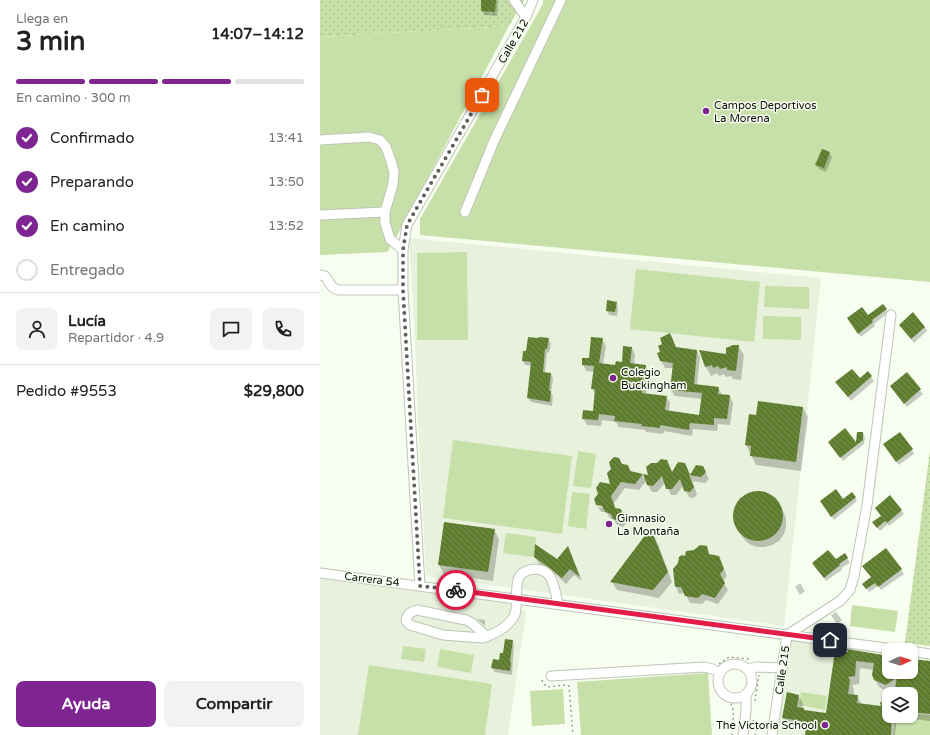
<!DOCTYPE html>
<html lang="es">
<head>
<meta charset="utf-8">
<style>
	body { margin:0; font-family:"Varela Round",sans-serif; background:#f2f2f2; color:#202124; height:100vh; display:flex; flex-direction:column; font-size:15px; white-space:nowrap }
	* { box-sizing:border-box; margin:0 }
	p { font-size:13px; color:#757577 }
	.icon { flex:none; width:22px; height:22px; fill:none; stroke:currentColor; stroke-width:2; stroke-linecap:round; stroke-linejoin:round }
	.map { position:relative; flex:1; overflow:hidden }
	.sheet { display:flex; flex-direction:column; background:#fff; width:320px }
	.sheet>* { flex:none }
	.needle { width:26px; rotate:86deg }
	.buttons { position:absolute; left:562px; top:643px; display:grid; gap:8px }
	.buttons a { display:grid; place-items:center; width:36px; height:36px; border-radius:8px; background:#fff; box-shadow:0 1px 3px #0004; font-size:20px }
	.pin { position:absolute; display:grid; place-items:center; width:34px; height:34px; color:#fff; margin:-17px; border-radius:8px; box-shadow:0 2px 6px #0006 }
	.courier { position:absolute; display:grid; place-items:center; width:40px; height:40px; margin:-20px; border:3px solid #e11d48; border-radius:50%; background:#fff; color:#222; box-shadow:0 1px 5px #0007 }
	.summary em { font-style:normal; font-weight:800 }
	.summary div { display:flex; flex-direction:column-reverse }
	.summary { display:flex; align-items:center; justify-content:space-between; height:68px; padding:0 16px }
	h1 { font-size:26px; font-weight:800; line-height:30px }
	.bar { display:grid; grid-template-columns:repeat(4,1fr); gap:6px 4px; align-content:center; height:48px; padding:0 16px }
	.bar i { height:5px; border-radius:3px; background:#e0e0e0 }
	.bar .selected { background:#7e2592 }
	.bar p { grid-column:span 4 }
	.line { display:flex; align-items:center; gap:10px; padding:0 16px; border-top:1px solid #e0e0e0 }
	.line div { flex:1 }
	.round { display:grid; place-items:center; flex:none; width:42px; height:42px; border-radius:8px; background:#f2f2f2 }
	ol { padding:0 16px; list-style:none }
	li { display:flex; align-items:center; gap:12px; height:44px }
	li p { margin-inline-start:auto }
	li .icon { padding:4px; border-radius:50%; background:#7e2592; color:#fff; stroke-width:4 }
	li:last-child { color:#757577 }
	li i { width:22px; height:22px; border:2px solid #e0e0e0; border-radius:50% }
	.action { display:flex; gap:8px; margin-top:auto; padding:8px 16px }
	.action a { flex:1; height:46px; border-radius:8px; background:#7e2592; color:#fff; font-size:16px; font-weight:800; line-height:46px; text-align:center }
	.action a+a { background:#f2f2f2; color:#202124 }
	main { display:flex; flex:1; min-height:0 }
	.map>svg:first-child { display:block }
	.built { fill:#e8f1dc }
	.grass { fill:url(#grass-dots) }
	.green { fill:#c7dfa8 }
	.shadow { fill:#0003; fill-rule:evenodd }
	.building { fill:url(#building-back-hatch) }
	.lines { fill:none; stroke-linecap:round; stroke-linejoin:round }
	.minor-casing { stroke:#bec5b7; stroke-width:11 }
	.path { stroke:#9ba195; stroke-width:1.5; stroke-dasharray:2 3; stroke-linecap:butt }
	.minor { stroke:#fff; stroke-width:9 }
	.done { stroke:#5e625a; stroke-width:4; stroke-dasharray:0 7.2 }
	.route { stroke:#e11d48; stroke-width:5 }
	.poi-dot { fill:#7e2592; stroke:#f7feef; stroke-width:1.5 }
	.labels { text-anchor:middle; stroke-width:3; stroke-linejoin:round; paint-order:stroke }
	.street-label { font-size:11px; fill:#0c0e09; stroke:#f7feef }
	.poi-label { font-size:11px; fill:#0c0e09; stroke:#f7feef; text-anchor:start }
</style>
</head>
<body>
<main>
<section class="sheet">
<div class="summary"><div><h1>3 min</h1><p>Llega en</p></div><em>14:07–14:12</em></div>
<div class="bar"><i class="selected"></i><i class="selected"></i><i class="selected"></i><i></i><p>En camino · 300 m</p></div>
<ol>
<li><svg class="icon" aria-label="check" viewBox="0 0 24 24"><path d="M5 12l5 5 9-10"/></svg>Confirmado<p>13:41</p></li>
<li><svg class="icon" aria-label="check" viewBox="0 0 24 24"><path d="M5 12l5 5 9-10"/></svg>Preparando<p>13:50</p></li>
<li><svg class="icon" aria-label="check" viewBox="0 0 24 24"><path d="M5 12l5 5 9-10"/></svg>En camino<p>13:52</p></li>
<li><i></i>Entregado</li>
</ol>
<div class="line" style="height:72px"><a class="round"><svg class="icon" aria-label="person" viewBox="0 0 24 24"><circle cx="12" cy="8" r="4"/><path d="M4 21q1-7 8-7t8 7"/></svg></a><div><b>Lucía</b><p>Repartidor · 4.9</p></div><a class="round"><svg class="icon" aria-label="chat" viewBox="0 0 24 24"><path d="M4 5h16v11H9l-5 4z"/></svg></a><a class="round"><svg class="icon" aria-label="phone" viewBox="0 0 24 24"><path d="M5 4h4l2 5-3 2q2 4 5 5l2-3 5 2v4C11 20 4 13 5 4z"/></svg></a></div>
<div class="line" style="height:52px"><div>Pedido #9553</div><b>$29,800</b></div>
<div class="action"><a>Ayuda</a><a>Compartir</a></div>
</section>
<div class="map">
<svg width="610" height="735" viewBox="0 0 610 735">
	<defs>
		<pattern id="grass-dots" width="8" height="8" patternUnits="userSpaceOnUse"><rect width="8" height="8" fill="#c7dfa8"/><path d="M2 2h.1M6 6h.1" fill="none" stroke="#aabe8f" stroke-width="1.8" stroke-linecap="round"/></pattern>
		<pattern id="building-back-hatch" width="6" height="6" patternUnits="userSpaceOnUse"><rect width="6" height="6" fill="#658435"/><path d="M-1 5l2 2M0 0l6 6M5-1l2 2" fill="none" stroke="#526a2b"/></pattern>
	</defs>
	<rect width="100%" height="100%" fill="#f7feef"/>
	<path class="built" d="M 89,238 L 501,278 L 464,626 L 106,576 L 98,423 L 95,343 Z
		M 0,579 L 193,604 L 206,612 L 188,735 L 0,735 Z
		M 469,637 L 569,651 L 569,672 L 591,672 L 591,654 L 610,657 L 610,714 L 591,712 L 591,694 L 569,694 L 569,716 L 572,716 L 570,728 L 573,728 L 575,716 L 591,716 L 610,735 L 456,735 Z"/>
	<path class="grass" d="M 0,0 L 204,0 L 189,26 L 0,37 Z
		M 610,450 L 610,646 L 585,643 Z"/>
	<path class="green" d="M 223,0 L 610,0 L 610,282 L 100,235 L 100,219 L 223,4 Z
		M 189,26 L 73,243 L 67,252 L 0,255 L 0,37 Z
		M 147,252 L 148,340 L 97,340 L 97,253 Z
		M 316,269 L 440,282 L 434,342 L 310,329 Z
		M 445,286 L 489,287 L 489,309 L 444,307 Z
		M 443,316 L 481,317 L 481,340 L 443,339 Z
		M 133,440 L 252,456 L 242,534 L 123,518 Z
		M 258,451 L 276,454 L 271,488 L 253,486 Z
		M 252,492 L 270,494 L 266,529 L 248,526 Z
		M 186,533 L 216,537 L 214,557 L 183,553 Z
		M 532,605 L 578,611 L 575,632 L 530,626 Z
		M 83,646 L 106,649 L 104,662 L 81,659 Z
		M 120,649 L 154,655 L 151,673 L 117,667 Z
		M 49,665 L 172,684 L 165,735 L 38,735 Z
		M 388,673 L 392,735 L 261,735 L 257,682 Z
		M 243,689 L 245,724 L 212,726 L 210,691 Z
		M 481,692 L 507,696 L 505,710 L 479,705 Z
		M 591,713 L 610,715 L 610,735 L 573,735 L 575,716 L 591,716 Z"/>
	<path class="shadow" d="M 162,0 L 177,0 L 178,2 L 177,16 L 164,15 L 162,11 Z
		M 509,153 L 512,157 L 506,172 L 499,169 L 496,165 Z
		M 296,303 L 298,307 L 297,316 L 289,315 L 287,310 Z
		M 566,309 L 568,313 L 554,324 L 555,326 L 541,337 L 530,322 Z
		M 580,325 L 605,327 L 607,331 L 594,343 Z
		M 350,334 L 356,348 L 377,351 L 380,357 L 377,385 L 398,387 L 402,395 L 409,396 L 413,403 L 410,425 L 398,424 L 397,431 L 373,429 L 372,436 L 344,431 L 343,434 L 326,432 L 325,430 L 299,427 L 296,422 L 282,420 L 281,426 L 267,425 L 263,418 L 274,412 L 276,395 L 272,389 L 274,372 L 266,371 L 263,364 L 269,359 L 282,339 L 286,346 L 283,364 L 296,366 L 302,363 L 312,348 L 315,355 L 314,365 L 325,366 L 329,372 L 326,394 L 346,397 L 350,403 L 349,411 L 380,416 L 382,399 L 355,396 L 351,390 L 354,368 L 345,368 L 341,361 L 344,345 Z
		M 228,339 L 231,344 L 229,353 L 227,352 L 225,373 L 231,374 L 233,378 L 231,393 L 233,396 L 232,406 L 211,402 L 208,398 L 212,366 L 205,365 L 203,361 L 204,352 L 206,352 Z
		M 418,346 L 424,355 L 421,380 L 413,379 L 411,376 L 406,377 L 404,374 L 399,376 L 397,373 L 391,376 L 386,367 L 381,351 L 407,355 Z
		M 548,373 L 554,381 L 531,401 L 519,386 L 540,380 Z
		M 587,373 L 603,394 L 587,407 L 573,390 Z
		M 483,408 L 488,417 L 481,471 L 436,465 L 426,445 L 437,416 Z
		M 543,433 L 545,437 L 544,444 L 523,461 L 512,446 L 537,445 Z
		M 566,448 L 592,450 L 594,454 L 579,465 Z
		M 346,460 L 352,473 L 365,464 L 371,476 L 377,466 L 383,467 L 389,479 L 385,483 L 372,481 L 377,494 L 374,498 L 369,497 L 363,486 L 356,495 L 351,495 L 345,483 L 337,492 L 332,492 L 328,485 L 330,477 L 337,464 Z
		M 302,465 L 308,466 L 312,473 L 322,475 L 326,481 L 319,490 L 305,488 L 294,503 L 296,509 L 301,510 L 305,517 L 306,523 L 303,527 L 298,526 L 294,520 L 290,518 L 286,512 L 281,512 L 278,507 L 287,508 L 287,506 L 278,505 L 278,507 L 277,505 L 292,486 Z
		M 439,491 L 447,493 L 454,497 L 463,511 L 466,518 L 466,526 L 464,534 L 459,541 L 452,545 L 445,547 L 437,547 L 429,544 L 423,538 L 415,524 L 414,516 L 415,508 L 418,501 L 424,496 L 431,492 Z
		M 535,497 L 537,501 L 514,520 L 503,505 Z
		M 581,510 L 584,514 L 569,526 L 568,524 L 560,531 L 556,526 Z
		M 174,530 L 179,539 L 173,581 L 124,574 L 119,565 Z
		M 333,535 L 338,544 L 352,582 L 339,598 L 297,590 L 292,582 Z
		M 386,547 L 390,556 L 402,564 L 407,576 L 403,581 L 408,590 L 398,604 L 386,600 L 382,604 L 370,603 L 365,593 L 359,594 L 356,587 L 354,569 L 375,551 Z
		M 566,549 L 584,574 L 561,590 L 558,586 L 549,592 L 543,584 L 552,578 L 546,570 Z
		M 251,554 L 262,581 L 254,575 L 246,584 L 236,575 L 219,564 L 215,557 L 237,561 Z
		M 525,554 L 530,563 L 521,568 L 522,570 L 506,581 L 495,567 L 515,560 Z
		M 480,583 L 485,591 L 480,595 L 475,587 Z
		M 516,612 L 522,620 L 517,624 L 511,615 Z
		M 157,619 L 165,620 L 165,626 L 158,620 Z
		M 192,641 L 194,645 L 192,675 L 175,672 L 172,668 L 180,661 Z
		M 516,652 L 569,657 L 569,672 L 591,672 L 591,660 L 610,662 L 610,721 L 577,717 L 575,735 L 486,735 L 487,729 L 467,726 L 463,718 L 468,693 L 478,695 L 483,704 L 482,709 L 484,710 L 507,714 ZM 540,668 L 554,670 L 555,680 L 560,688 L 571,693 L 576,689 L 580,694 L 591,694 L 591,716 L 569,716 L 569,704 L 562,707 L 542,705 L 537,696 L 533,696 L 534,689 L 532,685 L 539,684 Z"/>
	<path class="building" d="M 161,0 L 176,0 L 175,12 L 161,11 Z
		M 502,149 L 510,152 L 504,168 L 495,165 Z
		M 287,300 L 297,302 L 295,312 L 286,311 Z
		M 563,304 L 567,309 L 552,320 L 553,322 L 538,334 L 527,318 L 542,307 L 548,315 Z
		M 593,312 L 605,327 L 591,339 L 579,325 Z
		M 350,333 L 356,347 L 377,350 L 374,384 L 399,387 L 398,394 L 410,395 L 407,419 L 394,418 L 394,425 L 370,423 L 369,430 L 340,425 L 340,428 L 321,426 L 322,424 L 294,421 L 295,416 L 279,414 L 278,420 L 262,419 L 263,410 L 273,411 L 275,389 L 271,389 L 274,366 L 262,365 L 262,358 L 269,358 L 271,337 L 283,338 L 279,363 L 295,365 L 296,361 L 302,362 L 303,346 L 312,347 L 310,363 L 326,365 L 322,393 L 347,396 L 345,410 L 379,415 L 382,393 L 350,390 L 353,363 L 340,361 L 337,353 L 340,352 L 338,346 L 342,344 L 340,338 Z
		M 208,337 L 218,338 L 219,337 L 229,338 L 227,349 L 225,349 L 223,372 L 231,373 L 229,391 L 231,391 L 230,402 L 207,398 L 211,362 L 202,361 L 203,351 L 206,351 Z
		M 413,345 L 419,345 L 416,371 L 407,370 L 407,367 L 400,369 L 398,366 L 393,368 L 392,365 L 385,367 L 379,350 L 406,354 L 406,348 Z
		M 532,369 L 540,378 L 548,371 L 552,376 L 528,397 L 515,382 Z
		M 587,372 L 601,389 L 584,404 L 570,386 Z
		M 438,401 L 483,407 L 476,462 L 430,456 L 431,446 L 425,445 L 429,414 L 436,415 Z
		M 525,428 L 536,442 L 537,432 L 543,432 L 543,440 L 520,458 L 508,442 Z
		M 580,432 L 593,449 L 576,462 L 563,444 Z
		M 294,457 L 299,458 L 302,464 L 308,465 L 310,471 L 323,474 L 315,484 L 301,482 L 291,496 L 295,508 L 301,509 L 303,516 L 299,521 L 293,519 L 291,514 L 285,512 L 282,506 L 276,505 L 274,499 L 278,494 L 276,488 L 280,482 L 290,484 L 287,473 L 291,469 L 289,462 Z
		M 341,459 L 347,460 L 352,472 L 358,462 L 365,463 L 370,475 L 376,465 L 383,466 L 386,472 L 381,477 L 369,475 L 374,487 L 370,492 L 364,491 L 360,479 L 352,489 L 346,489 L 342,476 L 333,486 L 327,485 L 323,474 L 328,475 L 326,467 L 331,463 L 337,463 Z
		M 516,489 L 523,499 L 532,492 L 536,497 L 511,517 L 500,501 Z
		M413 516a25 25 0 1 1 50 0a25 25 0 1 1-50 0Z
		M 570,495 L 582,510 L 567,523 L 565,521 L 557,528 L 552,522 L 561,516 L 555,508 Z
		M 124,522 L 175,529 L 168,572 L 118,565 Z
		M 326,534 L 333,534 L 348,572 L 333,590 L 290,582 Z
		M 215,544 L 237,559 L 248,546 L 260,577 L 250,569 L 242,578 L 231,569 L 214,557 Z
		M 380,545 L 387,546 L 389,554 L 399,556 L 404,569 L 400,574 L 405,583 L 395,598 L 382,594 L 378,598 L 365,596 L 361,587 L 355,587 L 353,569 L 358,563 L 359,557 L 362,555 L 365,556 L 366,551 L 374,550 Z
		M 566,548 L 582,569 L 558,587 L 555,583 L 546,589 L 542,584 L 551,577 L 542,566 Z
		M 508,550 L 516,559 L 525,553 L 528,558 L 519,564 L 520,565 L 504,578 L 492,563 Z
		M 185,639 L 193,640 L 190,661 L 191,662 L 190,671 L 171,668 L 173,659 L 179,660 L 180,653 L 183,653 Z
		M 527,649 L 569,656 L 569,672 L 591,672 L 591,659 L 610,661 L 610,714 L 591,712 L 591,694 L 574,694 L 577,677 L 566,685 L 554,680 L 552,675 L 554,663 L 536,661 L 535,676 L 528,677 L 530,680 L 528,694 L 538,695 L 537,703 L 561,706 L 560,702 L 569,703 L 569,716 L 572,716 L 571,735 L 485,735 L 487,722 L 462,718 L 467,692 L 479,695 L 477,707 L 484,708 L 484,710 L 506,713 L 515,651 L 528,652 Z"/>
	<g class="lines">
		<defs>
			<path id="minor" d="M 194,0 L 206,17
				M 0,140 L 49,137 L 60,140 L 66,147 L 71,161 L 74,172 L 73,184 L 65,212 L 65,223 L 70,239 L 83,250
				M 145,212 L 174,141 L 241,0
				M 0,215 L 65,212
				M 0,275 L 5,276 C 10,282 10,288 18,290 L 83,290
				M 0,573 L 581,650
				M 100,586 L 83,290 L 83,250 L 87,225 L 206,17 L 213,0
				M 167,637 L 152,623 L 146,620 L 97,610 C 90,612 87,614 86,621 L 90,625 L 123,635 L 163,638 C 174,634 190,626 195,614 C 198,605 195,590 198,580 C 199,575 204,571 209,570 C 233,565 234,586 238,604
				M 591,651 L 610,654
				M398 681a17 17 0 1 1 34 0a17 17 0 1 1-34 0Z
				M 428,669 L 437,667 L 462,668
				M 231,676 L 384,667 L 393,669 L 399,673
				M 423,735 L 426,711 L 426,694
				M 452,735 L 467,635 L 520,601 L 530,590 L 534,576 L 547,505 L 571,315"/>
		</defs>
		<use href="#minor" class="minor-casing"/>
		<path class="path" d="M 399,664 L 409,657 L 429,659
			M 222,680 L 223,683 L 227,687 L 246,685 L 249,686 L 253,735
			M 394,680 C 397,699 408,695 412,706 C 415,712 412,728 412,735
			M 435,701 L 439,675
			M 433,720 L 437,726 L 435,735"/>
		<use href="#minor" class="minor"/>
	</g>
	<g class="lines">
		<path class="done" d="M 136,590 L 100,586 L 83,290 L 83,250 L 87,225 L 162,95"/>
		<path class="route" d="M 136,590 L 510,640"/>
	</g>
	<g class="poi-dot">
		<circle cx="386" cy="111" r="4"/>
		<circle cx="293" cy="378" r="4"/>
		<circle cx="289" cy="524" r="4"/>
		<circle cx="505" cy="725" r="4"/>
	</g>
	<g class="labels">
		<g class="street-label">
			<text transform="translate(193 41) rotate(-60)" y="4">Calle 212</text>
			<text transform="translate(52 579) rotate(7)" y="4">Carrera 54</text>
			<text transform="translate(462 670) rotate(-82)" y="4">Calle 215</text>
		</g>
		<g class="poi-label">
			<text x="394" y="109">Campos Deportivos<tspan x="394" dy="13">La Morena</tspan></text>
			<text x="301" y="376">Colegio<tspan x="301" dy="13">Buckingham</tspan></text>
			<text x="297" y="522">Gimnasio<tspan x="297" dy="13">La Montaña</tspan></text>
			<text x="497" y="729" text-anchor="end">The Victoria School</text>
		</g>
	</g>
</svg>
<div class="buttons">
<a><svg class="needle" viewBox="-14 -14 28 28"><path d="M0-13l5 13h-10z" fill="#e53935"/><path d="M0 13l5-13h-10z" fill="#757577"/></svg></a>
<a><svg class="icon" aria-label="layers" viewBox="0 0 24 24"><path d="M12 4l9 5-9 5-9-5zM3 14l9 5 9-5"/></svg></a>
</div>
<div class="pin" style="left:162px;top:95px;background:#ea580c"><svg class="icon" aria-label="bag" viewBox="0 0 24 24"><path d="M5 8h14l-1 12H6zM9 8a3 3 0 0 1 6 0"/></svg></div>
<div class="pin" style="left:510px;top:640px;background:#1f2937"><svg class="icon" aria-label="home" viewBox="0 0 24 24"><path d="M3 11l9-7 9 7M6 9v11h12V9"/></svg></div>
<div class="courier" style="left:136px;top:590px"><svg class="icon" aria-label="bike" viewBox="0 0 24 24"><circle cx="6" cy="16" r="4"/><circle cx="18" cy="16" r="4"/><path d="M6 16l4-8h5l3 8M10 8l3 8H6M13 5h3"/></svg></div>
</div>
</main>
</body>
</html>
